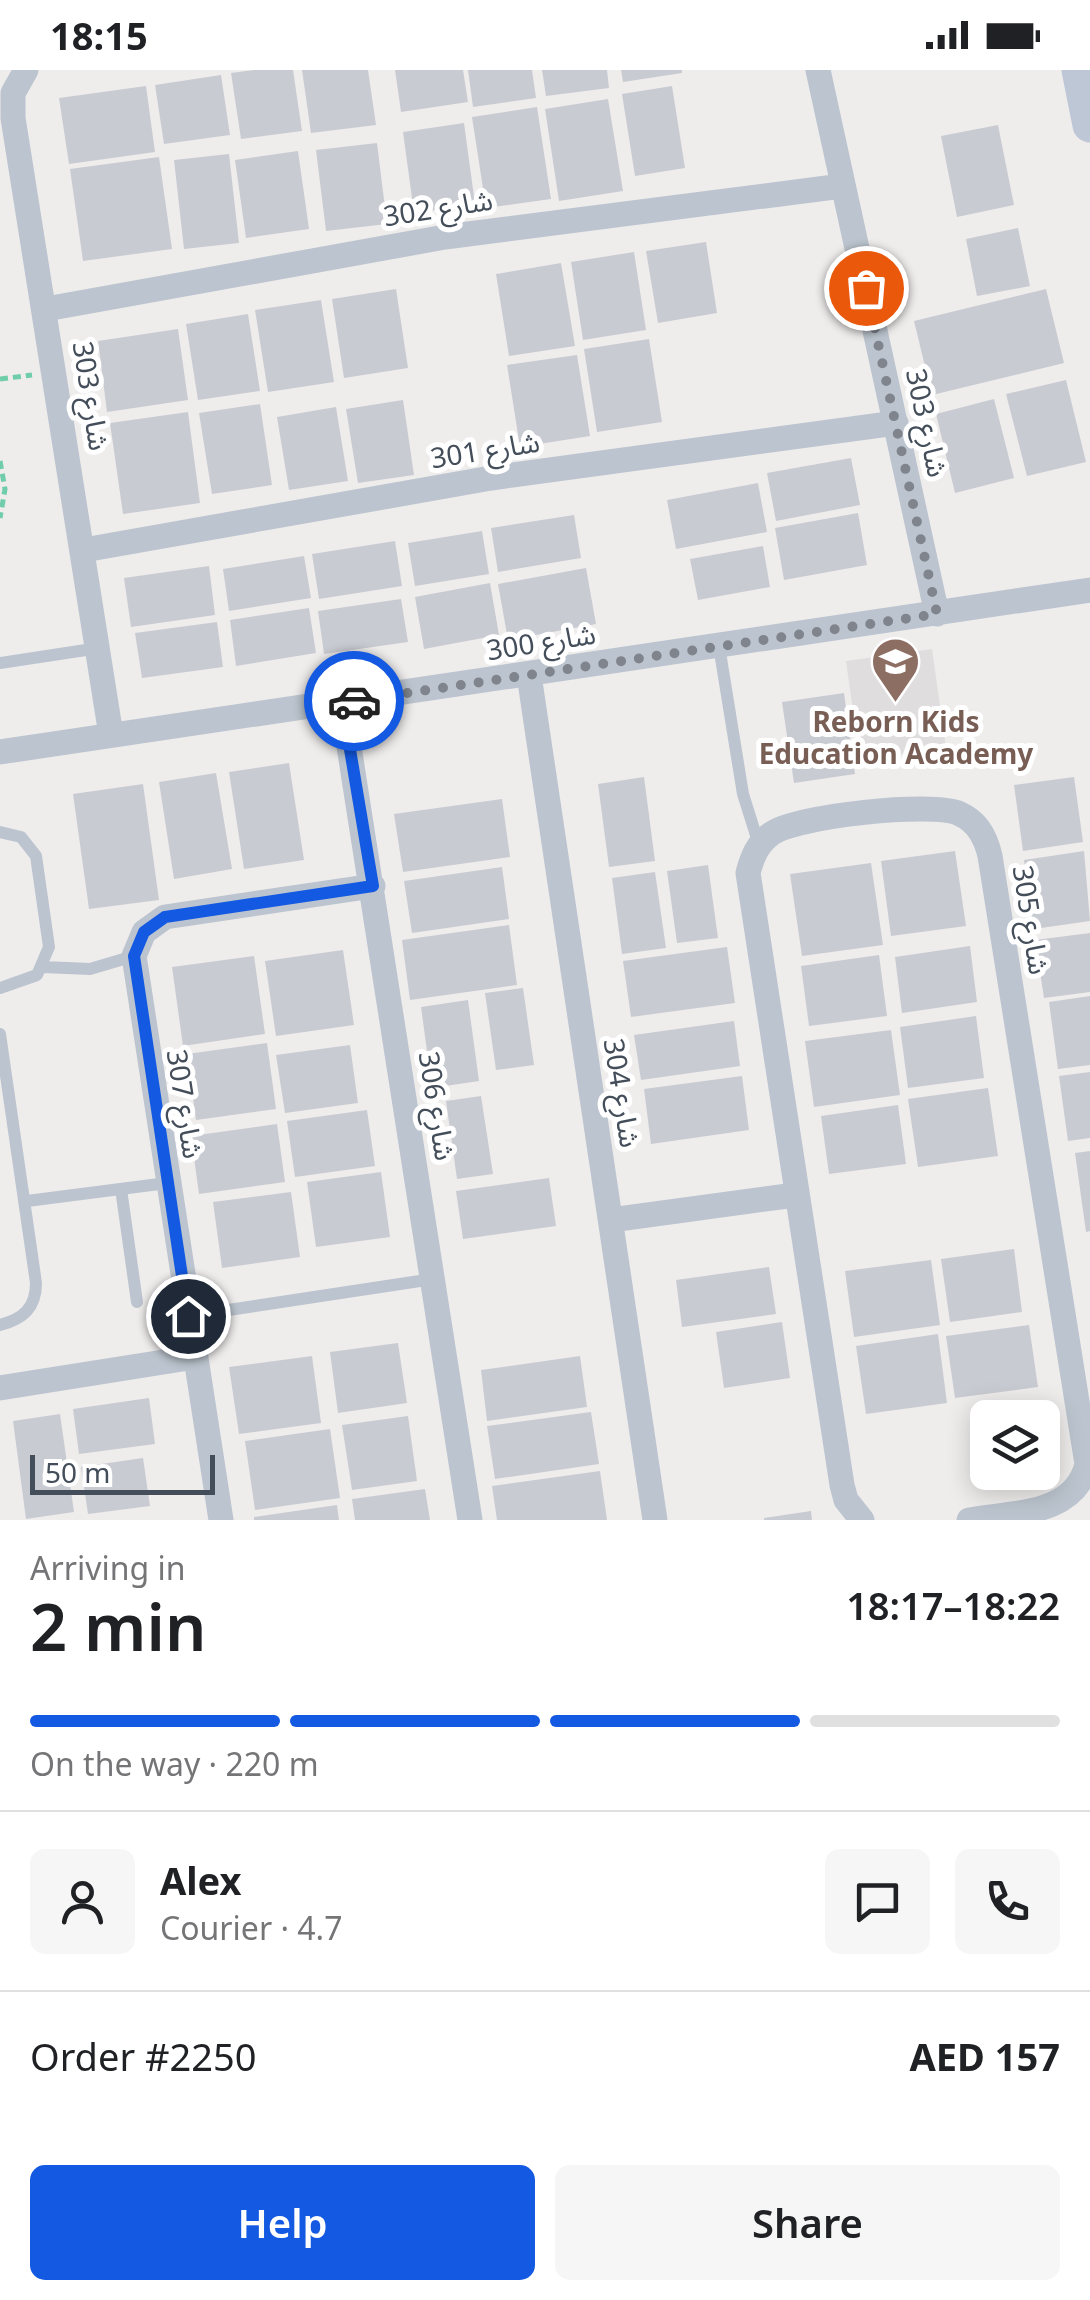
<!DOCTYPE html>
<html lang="en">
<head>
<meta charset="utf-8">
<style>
	body { margin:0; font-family:"Noto Sans","Noto Sans Arabic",sans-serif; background:#f6f6f6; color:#202124; height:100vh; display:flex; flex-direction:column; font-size:38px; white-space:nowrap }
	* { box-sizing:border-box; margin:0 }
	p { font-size:32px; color:#757577 }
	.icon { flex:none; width:55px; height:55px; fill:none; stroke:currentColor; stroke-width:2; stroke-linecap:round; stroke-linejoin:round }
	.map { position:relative; height:1450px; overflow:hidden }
	.sheet { display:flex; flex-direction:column; background:#fff; flex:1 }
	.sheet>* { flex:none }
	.fabs { position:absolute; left:970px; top:1330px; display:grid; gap:20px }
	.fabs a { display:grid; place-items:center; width:90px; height:90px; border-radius:15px; background:#fff; box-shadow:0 5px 25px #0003; font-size:50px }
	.scale { position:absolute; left:30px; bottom:25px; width:185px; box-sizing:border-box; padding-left:10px; border:5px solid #444e5a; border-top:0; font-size:28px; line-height:35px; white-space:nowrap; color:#444e5a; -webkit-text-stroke:8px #fff; paint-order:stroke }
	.pin { position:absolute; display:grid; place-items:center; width:85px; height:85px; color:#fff; margin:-42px; border:5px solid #fff; border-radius:50%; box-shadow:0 2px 10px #0007 }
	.courier { position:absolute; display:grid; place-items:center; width:100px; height:100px; margin:-50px; border:8px solid #1459e2; border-radius:50%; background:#fff; color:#222; box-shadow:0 2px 12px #0007 }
	.headline em { font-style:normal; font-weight:600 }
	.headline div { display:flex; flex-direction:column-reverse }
	.headline { display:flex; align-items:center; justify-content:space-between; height:170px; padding:0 30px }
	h1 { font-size:65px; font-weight:600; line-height:75px }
	.bar { display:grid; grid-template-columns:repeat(4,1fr); gap:15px 10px; align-content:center; height:120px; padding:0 30px }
	.bar i { height:12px; border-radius:8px; background:#e0e0e0 }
	.bar .selected { background:#1459e2 }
	.bar p { grid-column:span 4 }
	.line { display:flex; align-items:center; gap:25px; padding:0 30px; border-top:2px solid #e0e0e0 }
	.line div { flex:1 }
	.round { display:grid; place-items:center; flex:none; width:105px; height:105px; border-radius:15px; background:#f6f6f6 }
	.button { display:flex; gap:20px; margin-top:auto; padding:20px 30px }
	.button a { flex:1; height:115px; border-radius:15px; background:#1459e2; color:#fff; font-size:40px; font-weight:600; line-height:115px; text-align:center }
	.button a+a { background:#f6f6f6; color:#202124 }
	.status { display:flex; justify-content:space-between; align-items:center; height:70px; padding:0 50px; background:#fff; direction:ltr }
	.status svg { height:28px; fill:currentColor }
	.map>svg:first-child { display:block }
	.education { fill:#e0ddde }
	.building { fill:#c9cbd2 }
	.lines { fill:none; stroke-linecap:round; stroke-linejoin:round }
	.path { stroke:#6fcea9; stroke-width:5; stroke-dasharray:8 5; stroke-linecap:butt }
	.lane { stroke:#bcc5cf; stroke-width:12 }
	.street { stroke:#bcc5cf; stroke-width:25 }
	.secondary { stroke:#bec7d6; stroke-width:35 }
	.done { stroke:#80858d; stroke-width:10; stroke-dasharray:0 18 }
	.route { stroke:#1459e2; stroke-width:12 }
	.labels { text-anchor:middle; stroke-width:10; stroke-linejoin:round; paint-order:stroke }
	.street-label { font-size:28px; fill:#444e5a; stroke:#fff }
	.education-label { font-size:28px; font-weight:bold; fill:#785e54; stroke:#fff }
</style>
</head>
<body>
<div class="status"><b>18:15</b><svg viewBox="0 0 49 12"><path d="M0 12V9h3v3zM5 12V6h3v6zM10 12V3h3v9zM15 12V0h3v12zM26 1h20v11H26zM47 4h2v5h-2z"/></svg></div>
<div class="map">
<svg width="1090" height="1450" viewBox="0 0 1090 1450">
	<rect width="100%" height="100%" fill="#efecec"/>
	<path class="education" d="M 932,579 L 946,678 L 860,691 L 846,591 Z"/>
	<path class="building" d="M 254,0 L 293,0 L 302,61 L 241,69 L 231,3 Z
		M 302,0 L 368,0 L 376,55 L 311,63 Z
		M 395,0 L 463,0 L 468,32 L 401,42 Z
		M 468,0 L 532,0 L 536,28 L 473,37 Z
		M 542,0 L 607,0 L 609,18 L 546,26 Z
		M 621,0 L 682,0 L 682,3 L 623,12 Z
		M 221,5 L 230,65 L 164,74 L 155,15 Z
		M 146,16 L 155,82 L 69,94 L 59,28 Z
		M 672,16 L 685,98 L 635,106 L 622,24 Z
		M 608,29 L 623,121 L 559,131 L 545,39 Z
		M 537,37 L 551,129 L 486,138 L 472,47 Z
		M 464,53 L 475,134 L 414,143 L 403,62 Z
		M 998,55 L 1014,135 L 957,147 L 941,66 Z
		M 377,73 L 387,154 L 326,161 L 316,80 Z
		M 298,81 L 309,159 L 246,168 L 235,90 Z
		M 229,84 L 239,173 L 184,179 L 174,90 Z
		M 159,87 L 172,179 L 83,191 L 70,99 Z
		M 1018,158 L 1030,216 L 977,226 L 966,169 Z
		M 706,172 L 717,243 L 658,253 L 646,181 Z
		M 634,182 L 646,260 L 583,270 L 571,192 Z
		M 561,193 L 575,276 L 509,286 L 496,204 Z
		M 396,219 L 408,298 L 344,308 L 332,229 Z
		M 1046,219 L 1064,293 L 932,325 L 914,251 Z
		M 321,230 L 334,312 L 268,322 L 255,240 Z
		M 248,244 L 260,321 L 198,330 L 186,254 Z
		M 178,259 L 188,330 L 107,342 L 98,271 Z
		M 649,269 L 662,352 L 597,362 L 584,279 Z
		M 577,285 L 590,366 L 520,377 L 507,295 Z
		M 1066,310 L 1086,392 L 1027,406 L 1006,324 Z
		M 994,329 L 1014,408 L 955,423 L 936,344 Z
		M 403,330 L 414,405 L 358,413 L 346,339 Z
		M 260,334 L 272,415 L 212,424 L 199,343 Z
		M 336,337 L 348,411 L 289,420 L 277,347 Z
		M 188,342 L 200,433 L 123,444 L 110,353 Z
		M 851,388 L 860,435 L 776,451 L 767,403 Z
		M 758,413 L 767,462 L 676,479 L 667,430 Z
		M 858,443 L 867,495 L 784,510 L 775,458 Z
		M 574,445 L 581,488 L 498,502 L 491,458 Z
		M 482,461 L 489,504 L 415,516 L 408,473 Z
		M 395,471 L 402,516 L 319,529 L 312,484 Z
		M 763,476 L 770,517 L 698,530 L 690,489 Z
		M 304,486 L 311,528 L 229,541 L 223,499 Z
		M 209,496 L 215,545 L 131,557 L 124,508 Z
		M 586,498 L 596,554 L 508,570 L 498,514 Z
		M 490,513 L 499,565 L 424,579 L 415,527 Z
		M 401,529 L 408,572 L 324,584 L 318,541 Z
		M 309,538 L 316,583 L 236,596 L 230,550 Z
		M 217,552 L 223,597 L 142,608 L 135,563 Z
		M 844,623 L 855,704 L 794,713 L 782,632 Z
		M 289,693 L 304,790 L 244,799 L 229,702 Z
		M 216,703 L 232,799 L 174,809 L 159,712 Z
		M 644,707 L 655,791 L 609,797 L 598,714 Z
		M 1074,707 L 1083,772 L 1023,781 L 1014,715 Z
		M 143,714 L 159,830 L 89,839 L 73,724 Z
		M 502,729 L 510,787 L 403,802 L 394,744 Z
		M 955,781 L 966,856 L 891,866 L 881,791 Z
		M 1084,781 L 1090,851 L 1034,859 L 1024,790 Z
		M 871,793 L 883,875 L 802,886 L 790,804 Z
		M 708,795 L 718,868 L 677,873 L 667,801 Z
		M 502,797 L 509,849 L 412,863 L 404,811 Z
		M 655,802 L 666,878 L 622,884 L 612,808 Z
		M 509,855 L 517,915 L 410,930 L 402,870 Z
		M 1090,863 L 1090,922 L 1044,928 L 1035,870 Z
		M 970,876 L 977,932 L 902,943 L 895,887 Z
		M 727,877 L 735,933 L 631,947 L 623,891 Z
		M 343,880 L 354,955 L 276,966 L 265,891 Z
		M 879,885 L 887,946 L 809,956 L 801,896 Z
		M 254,886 L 265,964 L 183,976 L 172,897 Z
		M 523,918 L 534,995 L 496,1000 L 485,923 Z
		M 1090,926 L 1090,995 L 1058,999 L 1049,932 Z
		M 468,930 L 479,1011 L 432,1018 L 421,937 Z
		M 976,946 L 984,1008 L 908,1018 L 900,957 Z
		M 734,951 L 740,996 L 641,1010 L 634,965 Z
		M 891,960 L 900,1025 L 814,1037 L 805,971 Z
		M 267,973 L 276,1039 L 196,1050 L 187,984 Z
		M 350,975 L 358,1033 L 285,1043 L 276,985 Z
		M 1090,1002 L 1090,1068 L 1068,1071 L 1059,1006 Z
		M 742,1006 L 749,1060 L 651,1074 L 644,1019 Z
		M 988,1018 L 998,1086 L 918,1097 L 908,1029 Z
		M 481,1026 L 493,1104 L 457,1109 L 446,1031 Z
		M 898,1035 L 906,1094 L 829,1104 L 821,1046 Z
		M 367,1040 L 375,1096 L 295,1107 L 287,1051 Z
		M 277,1054 L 285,1112 L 199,1124 L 191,1066 Z
		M 1090,1081 L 1090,1161 L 1086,1162 L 1075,1083 Z
		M 381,1102 L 390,1167 L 316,1177 L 307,1112 Z
		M 549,1108 L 556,1156 L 463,1169 L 456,1121 Z
		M 291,1122 L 300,1187 L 222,1198 L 213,1132 Z
		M 1014,1179 L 1022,1242 L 950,1252 L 941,1189 Z
		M 931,1190 L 940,1255 L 854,1267 L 845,1201 Z
		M 769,1197 L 776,1244 L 682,1257 L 676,1210 Z
		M 782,1252 L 790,1308 L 724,1318 L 716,1262 Z
		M 1029,1255 L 1038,1317 L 955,1328 L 946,1266 Z
		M 938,1264 L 947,1333 L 866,1344 L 856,1276 Z
		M 398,1273 L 407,1333 L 338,1343 L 330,1282 Z
		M 312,1286 L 321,1353 L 239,1364 L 229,1297 Z
		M 580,1286 L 587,1337 L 487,1351 L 481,1300 Z
		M 149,1328 L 155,1374 L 79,1384 L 73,1339 Z
		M 591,1342 L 599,1394 L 495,1409 L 487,1356 Z
		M 60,1344 L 74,1442 L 26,1449 L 13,1351 Z
		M 408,1346 L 417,1411 L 352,1420 L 342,1355 Z
		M 330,1359 L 340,1428 L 255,1440 L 245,1371 Z
		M 143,1388 L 150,1436 L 88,1444 L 81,1397 Z
		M 600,1401 L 607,1450 L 497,1450 L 492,1416 Z
		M 425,1419 L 430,1450 L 355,1450 L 352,1429 Z
		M 337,1435 L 339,1450 L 254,1450 L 254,1447 Z
		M 811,1441 L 812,1450 L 764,1450 L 764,1448 Z"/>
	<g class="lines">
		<path class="path" d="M 0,309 L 32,305
			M 0,391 L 5,419 L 0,448"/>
		<path class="lane" d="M 719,576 L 743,724 L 759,775
			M 0,593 L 99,578
			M 0,762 L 21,767 L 36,786 L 49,877 L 37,905 L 0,918
			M 43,897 L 90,899 L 134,886
			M 0,964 L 36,1213 C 36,1238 23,1249 0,1255
			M 121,1119 L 137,1232
			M 27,1131 L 167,1113
			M 189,1246 L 433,1209"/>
		<path class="street" d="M 26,0 L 13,23 L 13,48 L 111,665
			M 818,0 L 937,544
			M 46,239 L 445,167 L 842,116
			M 84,480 L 491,408 L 896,353
			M 529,605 L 655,1450
			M 342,632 L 470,1450
			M 0,682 L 1090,520
			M 611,1150 L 795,1125
			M 0,1318 L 195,1287
			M 221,1450 L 134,886 L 144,862 L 165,847 L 373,816
			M 862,1450 L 846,1430 L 842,1415 L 748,803 C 752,788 757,774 771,764 C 794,746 934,731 960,744 C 978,752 986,768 990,786 L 1087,1394 C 1075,1446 1013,1442 969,1450"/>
		<path class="secondary" d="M 1079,0 L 1090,55"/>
	</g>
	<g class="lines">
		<path class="done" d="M 354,631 L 937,544 L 866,218"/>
		<path class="route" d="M 188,1246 L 134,886 L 144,862 L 165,847 L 373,816 L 342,632 L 354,631"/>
	</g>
	<defs>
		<symbol id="school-pin" viewBox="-11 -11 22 30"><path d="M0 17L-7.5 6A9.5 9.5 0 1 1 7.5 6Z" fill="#8d6e63" stroke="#fff"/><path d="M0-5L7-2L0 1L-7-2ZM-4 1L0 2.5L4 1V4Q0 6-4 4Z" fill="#fff"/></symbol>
	</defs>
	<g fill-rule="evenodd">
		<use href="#school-pin" x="868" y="564" width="55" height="75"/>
	</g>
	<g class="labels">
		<g class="street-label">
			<text transform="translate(438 138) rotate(-9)" y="10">شارع 302</text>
			<text transform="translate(91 326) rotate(81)" y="10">شارع 303</text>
			<text transform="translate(927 353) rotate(78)" y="10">شارع 303</text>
			<text transform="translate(485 380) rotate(-9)" y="10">شارع 301</text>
			<text transform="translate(541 572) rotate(-9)" y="10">شارع 300</text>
			<text transform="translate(1031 850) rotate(81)" y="10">شارع 305</text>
			<text transform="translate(622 1023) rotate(81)" y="10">شارع 304</text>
			<text transform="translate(185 1034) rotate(81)" y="10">شارع 307</text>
			<text transform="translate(437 1036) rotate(81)" y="10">شارع 306</text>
		</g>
		<g class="education-label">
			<text x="896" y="662">Reborn Kids<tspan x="896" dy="32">Education Academy</tspan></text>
		</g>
	</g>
</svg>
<div class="fabs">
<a><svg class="icon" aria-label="layers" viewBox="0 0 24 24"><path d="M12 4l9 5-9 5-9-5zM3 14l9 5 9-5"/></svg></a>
</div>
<div class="scale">50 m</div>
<div class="pin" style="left:866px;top:218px;background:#ea580c"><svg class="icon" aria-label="bag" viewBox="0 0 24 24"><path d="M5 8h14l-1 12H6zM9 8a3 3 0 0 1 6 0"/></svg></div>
<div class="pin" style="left:188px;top:1246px;background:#1f2937"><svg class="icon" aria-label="home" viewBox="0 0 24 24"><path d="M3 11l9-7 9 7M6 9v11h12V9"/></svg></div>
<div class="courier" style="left:354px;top:631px"><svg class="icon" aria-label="car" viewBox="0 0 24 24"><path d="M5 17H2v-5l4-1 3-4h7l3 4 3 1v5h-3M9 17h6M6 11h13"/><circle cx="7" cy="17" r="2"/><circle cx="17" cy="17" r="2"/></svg></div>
</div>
<section class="sheet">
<div class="headline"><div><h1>2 min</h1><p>Arriving in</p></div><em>18:17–18:22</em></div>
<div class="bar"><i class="selected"></i><i class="selected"></i><i class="selected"></i><i></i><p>On the way · 220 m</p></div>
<div class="line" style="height:180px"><a class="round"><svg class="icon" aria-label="person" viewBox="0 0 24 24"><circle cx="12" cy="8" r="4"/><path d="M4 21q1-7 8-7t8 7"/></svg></a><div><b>Alex</b><p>Courier · 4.7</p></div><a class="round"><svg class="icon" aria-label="chat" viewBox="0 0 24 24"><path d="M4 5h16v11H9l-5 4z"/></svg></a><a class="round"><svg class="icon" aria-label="phone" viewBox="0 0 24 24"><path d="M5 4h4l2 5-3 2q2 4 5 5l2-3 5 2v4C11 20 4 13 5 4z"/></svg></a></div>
<div class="line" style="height:130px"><div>Order #2250</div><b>AED 157</b></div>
<div class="button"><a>Help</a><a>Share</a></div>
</section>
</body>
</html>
